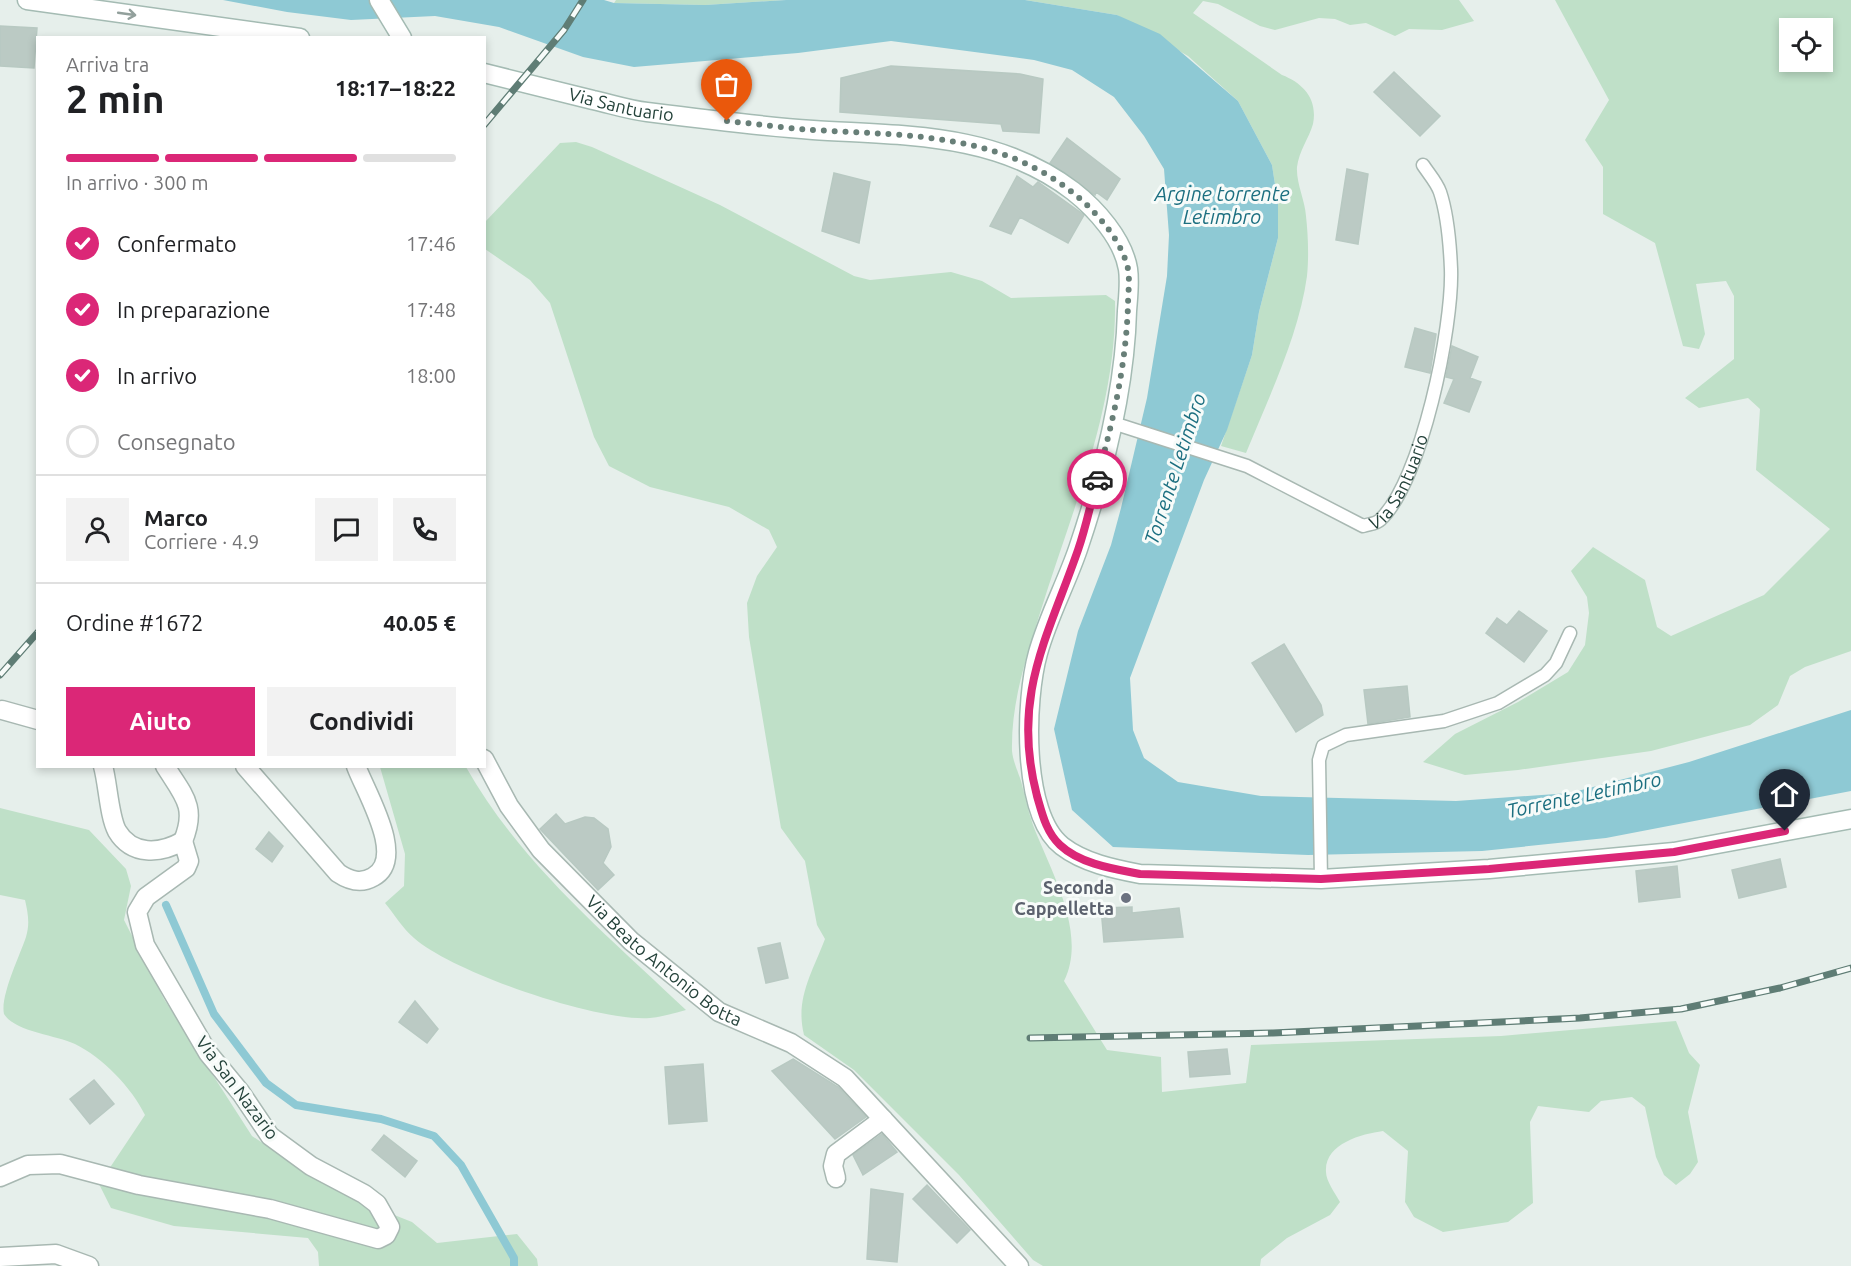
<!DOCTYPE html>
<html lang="it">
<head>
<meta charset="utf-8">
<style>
	body { margin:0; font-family:Ubuntu,sans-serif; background:#f2f2f2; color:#202124; height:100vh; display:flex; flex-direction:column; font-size:22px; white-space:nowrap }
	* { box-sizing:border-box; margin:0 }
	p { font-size:20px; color:#757577 }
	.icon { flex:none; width:33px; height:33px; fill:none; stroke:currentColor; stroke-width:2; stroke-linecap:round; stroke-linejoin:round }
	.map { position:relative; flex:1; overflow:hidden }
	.side { position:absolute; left:36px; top:36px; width:450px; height:732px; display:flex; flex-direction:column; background:#fff; border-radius:0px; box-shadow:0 3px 9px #0003 }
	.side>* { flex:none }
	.controls { position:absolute; left:1779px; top:18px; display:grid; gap:12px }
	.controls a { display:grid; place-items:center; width:54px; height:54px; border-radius:0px; background:#fff; box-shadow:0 3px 9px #0003; font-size:30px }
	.pin { position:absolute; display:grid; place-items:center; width:51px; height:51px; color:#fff; margin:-62px -26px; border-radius:50% 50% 50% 0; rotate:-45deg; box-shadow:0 0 6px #0007 }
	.pin .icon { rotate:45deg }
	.courier { position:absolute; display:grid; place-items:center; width:60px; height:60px; margin:-30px; border:4px solid #db2777; border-radius:50%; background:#fff; color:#222; box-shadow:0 2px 8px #0007 }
	.headline em { font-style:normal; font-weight:700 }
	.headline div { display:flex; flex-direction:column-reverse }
	.headline { display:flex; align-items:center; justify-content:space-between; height:102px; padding:0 30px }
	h1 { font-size:39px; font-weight:700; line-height:45px }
	.bar { display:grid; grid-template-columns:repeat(4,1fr); gap:9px 6px; align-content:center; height:72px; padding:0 30px }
	.bar i { height:8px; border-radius:4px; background:#e0e0e0 }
	.bar .current { background:#db2777 }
	.bar p { grid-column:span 4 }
	.line { display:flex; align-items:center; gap:15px; padding:0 30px; border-top:2px solid #e0e0e0 }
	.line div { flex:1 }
	.round { display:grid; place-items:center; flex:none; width:63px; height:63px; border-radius:0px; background:#f2f2f2 }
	ol { padding:0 30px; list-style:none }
	li { display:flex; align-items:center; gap:18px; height:66px }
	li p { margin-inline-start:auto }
	li .icon { padding:6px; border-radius:50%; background:#db2777; color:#fff; stroke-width:4 }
	li:last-child { color:#757577 }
	li i { width:33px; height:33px; border:3px solid #e0e0e0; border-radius:50% }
	.cta { display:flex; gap:12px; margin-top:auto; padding:12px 30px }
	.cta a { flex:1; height:69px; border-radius:0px; background:#db2777; color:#fff; font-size:24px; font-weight:700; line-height:69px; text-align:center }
	.cta a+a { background:#f2f2f2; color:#202124 }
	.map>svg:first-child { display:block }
	.green { fill:#bfe0c8; fill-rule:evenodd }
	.water { fill:#8ec9d4 }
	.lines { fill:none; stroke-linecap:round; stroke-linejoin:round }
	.stream { stroke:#8ec9d4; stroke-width:8 }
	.building { fill:#bbcac4; stroke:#b8c9c2; stroke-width:1.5 }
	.lane-casing { stroke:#a8b8b2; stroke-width:15 }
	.street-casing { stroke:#a8b8b2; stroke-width:21 }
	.secondary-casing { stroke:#a4bbb3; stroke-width:21 }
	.lane { stroke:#fff; stroke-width:12 }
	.street { stroke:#fff; stroke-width:18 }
	.secondary { stroke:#fff; stroke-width:18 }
	.rail-casing { stroke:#5f7d75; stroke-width:7 }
	.rail { stroke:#f7fbf9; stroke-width:4.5; stroke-dasharray:14; stroke-linecap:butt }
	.oneway { stroke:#92a09c }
	.done { stroke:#687f78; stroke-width:6; stroke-dasharray:0 10.8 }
	.route { stroke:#db2777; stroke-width:8 }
	.worship-dot { fill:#6b7280; stroke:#f7fbf9; stroke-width:2 }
	.labels { text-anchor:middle; stroke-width:6; stroke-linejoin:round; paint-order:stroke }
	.street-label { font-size:18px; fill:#24423a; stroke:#f7fbf9 }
	.worship-label { font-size:18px; font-weight:bold; fill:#5b616d; stroke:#f7fbf9; text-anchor:end }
	.water-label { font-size:20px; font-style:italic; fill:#1c6f80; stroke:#f7fbf9 }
</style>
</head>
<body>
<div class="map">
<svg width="1851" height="1266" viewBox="0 0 1851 1266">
	<rect width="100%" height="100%" fill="#e6efeb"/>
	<path class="green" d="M 616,0 L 786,0 L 705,5 L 614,3 Z
		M 1025,0 L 1459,0 L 1474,21 L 1442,30 L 1409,29 L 1395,36 L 1366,23 L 1350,25 L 1335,19 L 1319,18 L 1275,30 L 1260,26 L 1218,4 L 1203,1 L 1193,13 L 1282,75 C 1303,83 1318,99 1313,124 C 1309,138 1299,151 1297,167 C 1296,183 1305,200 1306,216 C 1308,234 1309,257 1307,276 C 1299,335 1268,399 1246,453 L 1221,446 L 1252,355 L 1259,312 L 1278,238 L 1278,204 L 1272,165 L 1238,101 L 1188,56 L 1117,15 Z
		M 1555,0 L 1851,0 L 1851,651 L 1805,667 L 1790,676 L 1778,705 L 1750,725 L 1651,751 L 1518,770 L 1465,775 L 1423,762 L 1455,734 L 1518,702 L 1568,672 L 1585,645 L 1589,613 L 1587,597 L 1571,571 L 1593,547 L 1645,580 L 1657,627 L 1671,636 L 1764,595 L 1830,529 L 1756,470 L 1760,409 L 1748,398 L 1699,408 L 1685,398 L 1734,359 L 1734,296 L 1726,281 L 1696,284 L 1705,334 L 1699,349 L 1683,346 L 1655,243 L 1603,214 L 1603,167 L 1585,140 L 1609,100 ZM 1790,28 L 1822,28 L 1822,62 L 1790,62 Z
		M 576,142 L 592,147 L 720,205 L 854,276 L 870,280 L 951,272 L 982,281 L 1011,298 L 1106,295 L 1115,301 C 1117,409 1071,512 1040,613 C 1026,659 1011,702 1012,751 C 1013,761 1018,772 1021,781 C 1025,796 1028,811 1033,825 C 1050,870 1088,933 1064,981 L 1107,1050 L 1161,1057 L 1162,1092 L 1246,1083 L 1251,1045 L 1501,1036 L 1676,1021 L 1689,1053 L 1700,1065 L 1688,1112 L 1698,1162 L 1690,1174 L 1676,1185 L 1664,1175 L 1656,1157 L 1645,1107 L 1632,1097 L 1601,1101 L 1589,1112 L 1538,1106 L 1530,1122 L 1533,1203 L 1508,1222 L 1443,1232 L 1414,1217 L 1405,1202 L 1408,1151 L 1383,1131 C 1361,1134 1324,1144 1326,1172 C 1326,1181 1335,1193 1340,1202 L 1330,1215 L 1287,1238 L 1261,1259 L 1260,1266 L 1043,1266 L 1033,1260 L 959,1175 L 854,1070 L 804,1035 C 795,999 812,973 825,939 L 817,925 L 805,861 L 781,828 L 749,637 L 747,603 L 757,576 L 777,547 L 769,530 L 729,507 L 650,487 L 609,466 L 594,437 L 550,303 L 530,280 L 485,249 L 485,222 L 560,143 Z
		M 380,767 L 466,767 C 520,863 607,935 686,1010 C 674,1013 662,1017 650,1018 C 597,1022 454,973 414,938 C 403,929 394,914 385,903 L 404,886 L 405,854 Z
		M 0,808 L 89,830 L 126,869 L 131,886 L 124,920 L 164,999 L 252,1136 L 293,1163 L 369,1205 L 412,1222 L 437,1243 L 517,1234 L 537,1259 L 538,1266 L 319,1266 L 318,1252 L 308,1238 L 174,1226 L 111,1208 L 97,1180 L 109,1169 L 145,1115 C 132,1088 102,1057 75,1044 C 56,1035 15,1032 4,1014 C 0,996 20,955 26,937 C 30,924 28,913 25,900 L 0,895 Z"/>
	<path class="water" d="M 223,0 L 604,0 L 614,3 L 705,5 L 786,0 L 1025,0 L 1117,15 L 1160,34 L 1238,101 L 1272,165 L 1278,204 L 1278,238 L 1259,312 L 1252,355 L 1227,430 L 1204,480 L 1130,678 L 1133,730 L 1144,758 L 1178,782 L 1261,796 L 1456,801 L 1570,793 L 1689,762 L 1851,710 L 1851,791 L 1606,838 L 1482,851 L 1308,855 L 1113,847 L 1072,810 L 1054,729 L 1078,631 L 1111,545 L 1121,508 L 1147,398 L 1167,276 L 1169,235 L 1164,169 L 1144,136 L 1114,97 L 1072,70 L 1034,60 L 891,41 L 798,53 L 634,67 L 583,57 L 499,27 L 435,16 L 351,20 L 287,12 Z"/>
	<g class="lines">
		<path class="stream" d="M 166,905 L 214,1014 L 266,1083 L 296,1105 L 381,1119 L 434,1136 L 461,1165 L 514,1258 L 514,1266"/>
	</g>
	<path class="building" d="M 0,26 L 37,28 L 34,68 L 0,66 Z
		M 891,66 L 1020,74 L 1043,79 L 1039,133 L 1003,131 L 1001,124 L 840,112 L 841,78 Z
		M 1394,72 L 1440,116 L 1420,136 L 1374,92 Z
		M 1067,138 L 1120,179 L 1107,200 L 1096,192 L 1095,195 L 1050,163 Z
		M 1347,169 L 1368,174 L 1358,244 L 1336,240 Z
		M 834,173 L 870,182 L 859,243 L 822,231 Z
		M 1017,176 L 1033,187 L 1038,182 L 1084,215 L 1068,243 L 1020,217 L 1011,234 L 990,226 Z
		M 1415,328 L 1436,334 L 1430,373 L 1405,367 Z
		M 1452,346 L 1478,357 L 1470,378 L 1481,382 L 1469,412 L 1444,403 L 1454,379 L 1446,377 Z
		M 1519,611 L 1547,631 L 1524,662 L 1486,633 L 1497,618 L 1507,625 Z
		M 1284,644 L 1321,705 L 1323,715 L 1296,732 L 1252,663 Z
		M 1407,686 L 1410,717 L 1368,724 L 1364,690 Z
		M 556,814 L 565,824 L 585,817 L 594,818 L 608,829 L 611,847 L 603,863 L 614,875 L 598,890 L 540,829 Z
		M 269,832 L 283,846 L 272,862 L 256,849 Z
		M 1780,859 L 1786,887 L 1739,898 L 1732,870 Z
		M 1677,866 L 1680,897 L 1639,902 L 1636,871 Z
		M 1132,907 L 1132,913 L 1179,908 L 1183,937 L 1104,942 L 1101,908 Z
		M 780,943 L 788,978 L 766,983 L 758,948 Z
		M 415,1001 L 438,1029 L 427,1043 L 399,1022 Z
		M 1227,1049 L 1230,1074 L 1190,1077 L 1188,1052 Z
		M 793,1059 L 838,1087 L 866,1117 L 835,1139 L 772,1071 Z
		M 703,1064 L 707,1121 L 669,1124 L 665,1067 Z
		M 94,1080 L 114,1104 L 90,1124 L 70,1099 Z
		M 882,1134 L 897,1152 L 863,1175 L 853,1155 Z
		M 384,1135 L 417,1161 L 405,1177 L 372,1150 Z
		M 927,1185 L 970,1230 L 957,1243 L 913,1199 Z
		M 871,1189 L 903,1194 L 897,1262 L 867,1259 Z"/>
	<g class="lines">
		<defs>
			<g id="lane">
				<path id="s1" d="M 1113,423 L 1247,466 L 1363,526 C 1369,524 1376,524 1380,520 C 1422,481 1453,326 1451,269 C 1450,245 1448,216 1440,192 C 1437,183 1429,174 1423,165"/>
				<path d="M 1321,879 L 1319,760 L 1323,746 L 1346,735 L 1444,721 L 1498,703 L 1545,675 L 1556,663 L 1570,633"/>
			</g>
			<g id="street">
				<path d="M 2,710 L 38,720"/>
				<path id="s2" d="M 484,759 L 509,806 L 541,850 L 631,941 L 719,1012 L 791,1043 L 845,1078 L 1019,1266"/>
				<path d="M 103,766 C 108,784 109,816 117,831 C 132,856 160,854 183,841"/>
				<path d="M 165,766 C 184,796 197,807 183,841"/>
				<path d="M 245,766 L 338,873 C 350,881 361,884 373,877 C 407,859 366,793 356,766"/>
				<path d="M 0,1177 L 28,1165 L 60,1164 L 139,1185 L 270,1209 L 378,1239 L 386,1235 L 390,1227 L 377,1204 L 364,1194 L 311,1166 L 270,1136 L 241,1093 L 208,1053 L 145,945 L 137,912 L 146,897 L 186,868 L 189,861 L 183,841"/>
				<path d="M 836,1178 L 833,1166 L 836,1154 L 883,1119"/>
				<path d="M 0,1257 L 56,1254 L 89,1266"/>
			</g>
			<g id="secondary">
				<path d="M 27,0 L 300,38"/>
				<path d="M 379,0 L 402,38"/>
				<path id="s3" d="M 484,73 C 521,82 557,91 593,100 C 611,104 629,110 647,112 C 702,119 758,126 813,130 C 904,136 996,132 1073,191 C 1096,209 1123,239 1128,269 C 1130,282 1128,298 1127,311 C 1125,390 1103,475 1078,549 C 1066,584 1048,617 1038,653 C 1025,699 1021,814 1062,846 C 1084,863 1114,869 1140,874 L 1321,879 L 1489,869 L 1674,852 L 1851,819"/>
			</g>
		</defs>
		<use href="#lane" class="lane-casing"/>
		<use href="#street" class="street-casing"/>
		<use href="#secondary" class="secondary-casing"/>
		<use href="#lane" class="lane"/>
		<use href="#street" class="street"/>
		<use href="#secondary" class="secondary"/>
		<defs>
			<path id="rail" d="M 484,125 L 564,30 L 583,0
				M 0,675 L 38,632
				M 1030,1038 L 1273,1033 L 1580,1018 L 1681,1009 L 1780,988 L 1851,968"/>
		</defs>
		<use href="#rail" class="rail-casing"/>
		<use href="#rail" class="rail"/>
	</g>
	<defs><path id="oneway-shaft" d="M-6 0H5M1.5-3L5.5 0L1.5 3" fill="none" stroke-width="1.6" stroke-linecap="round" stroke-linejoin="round" transform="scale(1.5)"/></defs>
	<use class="oneway" href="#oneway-shaft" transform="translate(127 14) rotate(8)"/>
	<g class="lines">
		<path class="done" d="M 727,121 C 756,124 785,128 813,130 C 914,136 1012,132 1090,208 C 1106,224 1123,246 1128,269 C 1130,280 1128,294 1128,305 C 1126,365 1113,422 1097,479"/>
		<path class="route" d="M 1097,479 C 1091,503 1086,527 1078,550 C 1047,639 1011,697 1037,796 C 1042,813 1046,832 1060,845 C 1080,864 1114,869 1140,874 L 1321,879 L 1489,869 L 1674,852 L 1785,831"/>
	</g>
	<circle class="worship-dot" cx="1126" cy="898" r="6"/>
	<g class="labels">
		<g class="street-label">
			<text dy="6" stroke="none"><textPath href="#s3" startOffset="141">Via Santuario</textPath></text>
			<text dy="6" stroke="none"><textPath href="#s1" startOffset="332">Via Santuario</textPath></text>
			<text dy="6" stroke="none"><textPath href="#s2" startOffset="274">Via Beato Antonio Botta</textPath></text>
			<text transform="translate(237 1088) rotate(53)" y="6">Via San Nazario</text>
		</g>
		<g class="worship-label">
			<text x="1114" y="894">Seconda<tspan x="1114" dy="21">Cappelletta</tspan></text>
		</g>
		<g class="water-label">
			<text x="1222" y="201">Argine torrente<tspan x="1222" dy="23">Letimbro</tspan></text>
			<text transform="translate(1175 469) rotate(-72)" y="7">Torrente Letimbro</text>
			<text transform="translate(1584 795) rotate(-12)" y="7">Torrente Letimbro</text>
		</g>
	</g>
</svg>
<div class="controls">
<a><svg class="icon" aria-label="locate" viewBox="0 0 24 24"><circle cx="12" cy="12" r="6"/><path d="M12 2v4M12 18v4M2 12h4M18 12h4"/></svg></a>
</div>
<div class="pin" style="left:727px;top:121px;background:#ea580c"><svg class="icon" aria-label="bag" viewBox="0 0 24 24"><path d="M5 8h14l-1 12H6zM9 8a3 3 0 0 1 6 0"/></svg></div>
<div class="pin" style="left:1785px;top:831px;background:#1f2937"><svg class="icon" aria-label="home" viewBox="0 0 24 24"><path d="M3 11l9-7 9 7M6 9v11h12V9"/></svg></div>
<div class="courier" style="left:1097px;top:479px"><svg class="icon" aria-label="car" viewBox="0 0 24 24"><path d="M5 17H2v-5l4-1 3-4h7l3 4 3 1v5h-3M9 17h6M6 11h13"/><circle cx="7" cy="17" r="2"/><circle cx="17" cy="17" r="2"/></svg></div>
<section class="side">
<div class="headline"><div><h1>2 min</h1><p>Arriva tra</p></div><em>18:17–18:22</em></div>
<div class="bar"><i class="current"></i><i class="current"></i><i class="current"></i><i></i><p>In arrivo · 300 m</p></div>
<ol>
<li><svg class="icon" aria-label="check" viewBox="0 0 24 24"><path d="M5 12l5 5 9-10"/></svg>Confermato<p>17:46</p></li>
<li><svg class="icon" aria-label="check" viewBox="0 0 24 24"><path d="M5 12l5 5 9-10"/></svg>In preparazione<p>17:48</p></li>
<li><svg class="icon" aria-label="check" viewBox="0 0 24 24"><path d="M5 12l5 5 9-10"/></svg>In arrivo<p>18:00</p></li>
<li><i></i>Consegnato</li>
</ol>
<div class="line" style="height:108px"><a class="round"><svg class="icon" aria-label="person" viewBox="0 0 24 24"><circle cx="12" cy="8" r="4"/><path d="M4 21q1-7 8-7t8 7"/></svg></a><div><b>Marco</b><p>Corriere · 4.9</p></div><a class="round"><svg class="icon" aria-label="chat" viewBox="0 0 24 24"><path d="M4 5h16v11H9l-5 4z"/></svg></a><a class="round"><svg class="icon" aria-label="phone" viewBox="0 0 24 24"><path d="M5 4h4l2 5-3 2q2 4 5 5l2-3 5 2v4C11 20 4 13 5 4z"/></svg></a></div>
<div class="line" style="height:78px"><div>Ordine #1672</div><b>40.05 €</b></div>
<div class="cta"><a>Aiuto</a><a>Condividi</a></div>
</section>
</div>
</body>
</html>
